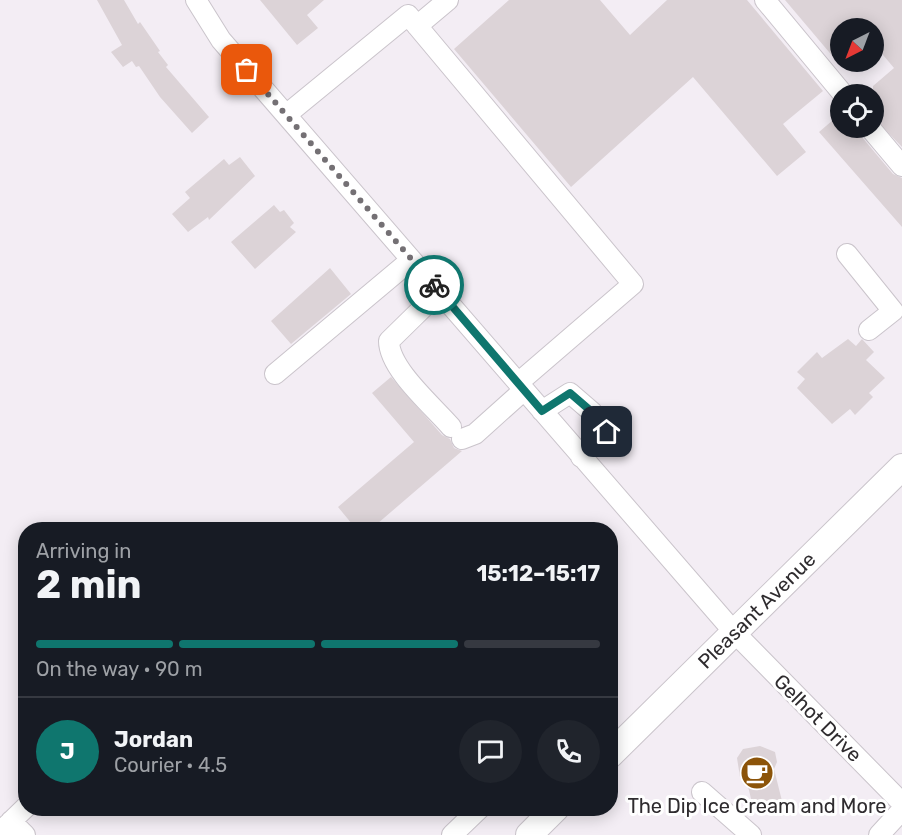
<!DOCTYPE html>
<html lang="en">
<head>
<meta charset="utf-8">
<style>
	body { margin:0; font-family:Rubik,sans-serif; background:#20242c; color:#f1f3f6; height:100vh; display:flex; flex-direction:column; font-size:22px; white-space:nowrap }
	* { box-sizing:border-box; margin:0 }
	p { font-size:20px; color:#9ea1a6 }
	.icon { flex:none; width:33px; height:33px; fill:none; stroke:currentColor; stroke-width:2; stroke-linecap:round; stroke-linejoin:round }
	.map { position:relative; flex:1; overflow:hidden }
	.details { position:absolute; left:18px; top:522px; width:600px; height:294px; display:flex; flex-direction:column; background:#171b24; border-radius:24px; box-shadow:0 3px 15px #0003 }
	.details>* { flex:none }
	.needle { width:39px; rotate:222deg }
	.tools { position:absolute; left:830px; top:18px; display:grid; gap:12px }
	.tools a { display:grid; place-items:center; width:54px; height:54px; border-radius:50%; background:#171b24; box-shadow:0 3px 15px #0003; font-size:30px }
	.pin { position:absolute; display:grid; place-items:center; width:51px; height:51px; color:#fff; margin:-26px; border-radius:12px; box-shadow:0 3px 9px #0006 }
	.courier { position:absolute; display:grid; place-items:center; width:60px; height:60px; margin:-30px; border:4px solid #0f766e; border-radius:50%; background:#fff; color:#222; box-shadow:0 2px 8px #0007 }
	.overview em { font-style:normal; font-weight:700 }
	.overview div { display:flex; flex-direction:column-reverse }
	.overview { display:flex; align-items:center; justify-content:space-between; height:102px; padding:0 18px }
	h1 { font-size:39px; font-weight:700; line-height:45px }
	.bar { display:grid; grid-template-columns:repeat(4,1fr); gap:9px 6px; align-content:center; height:72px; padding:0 18px }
	.bar i { height:8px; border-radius:4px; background:#363941 }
	.bar .active { background:#0f766e }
	.bar p { grid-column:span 4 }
	.line { display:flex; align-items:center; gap:15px; padding:0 18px; border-top:2px solid #363941 }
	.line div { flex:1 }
	.round { display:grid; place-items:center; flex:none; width:63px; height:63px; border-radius:32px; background:#20242c }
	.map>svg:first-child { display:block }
	.building { fill:#dcd3d7 }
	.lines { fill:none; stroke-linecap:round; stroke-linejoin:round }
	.minor-casing { stroke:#cac4cb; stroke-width:22 }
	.major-casing { stroke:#cac4cb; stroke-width:28 }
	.minor { stroke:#fff; stroke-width:20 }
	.major { stroke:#fff; stroke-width:26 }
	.done { stroke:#747074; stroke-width:6; stroke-dasharray:0 10.8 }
	.route { stroke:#0f766e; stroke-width:8 }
	.labels { text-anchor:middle; stroke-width:6; stroke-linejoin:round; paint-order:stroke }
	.street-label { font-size:20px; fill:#2f2c2f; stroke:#fff }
	.poi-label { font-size:20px; fill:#2f2c2f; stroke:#fff }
</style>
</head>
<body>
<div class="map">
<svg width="902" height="835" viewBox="0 0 902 835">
	<rect width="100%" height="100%" fill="#f3edf4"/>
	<path class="building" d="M 97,0 L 124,0 L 138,24 L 140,22 L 160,51 L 158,52 L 168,65 L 166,67 L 209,117 L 192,133 L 160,97 L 139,66 L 136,67 L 132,61 L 123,67 L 111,52 L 122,45 Z
		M 260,0 L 324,0 L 307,15 L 318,28 L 297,45 Z
		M 509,0 L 600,0 L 630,35 L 667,0 L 747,0 L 823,91 L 783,124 L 806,152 L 777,176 L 693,77 L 571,187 L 454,49 Z
		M 785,0 L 902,0 L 902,147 L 873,117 L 873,86 L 894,68 L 873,43 L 873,28 L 840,28 L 840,65 Z
		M 840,114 L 840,128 L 858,128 L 861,136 L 893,174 L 902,178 L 902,227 L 819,132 Z
		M 240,157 L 255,176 L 209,220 L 208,217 L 188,232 L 172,214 L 190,198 L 185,192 L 224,159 L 229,165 Z
		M 274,205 L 280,212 L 284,210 L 294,223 L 290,227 L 296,232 L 255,269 L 231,242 Z
		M 330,268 L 351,294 L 291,344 L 271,321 Z
		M 848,339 L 856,346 L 862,339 L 874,352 L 866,360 L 885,378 L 869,393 L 873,397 L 855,415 L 850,409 L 832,424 L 797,388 L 805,379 L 797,372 L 817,352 L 822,358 Z
		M 391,377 L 442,435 L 450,439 L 454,448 L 462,451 L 370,530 L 357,530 L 338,507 L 414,442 L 372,393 Z
		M 760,746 L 775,752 L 777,762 L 774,769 L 782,801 L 753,807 L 746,778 L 740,777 L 737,758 L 743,749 Z"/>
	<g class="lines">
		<defs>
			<path id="minor" d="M 196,0 L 221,40 L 734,632 L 902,803
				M 765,0 L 843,94
				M 417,26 L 448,0
				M 286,115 L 408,15 L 633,284 L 518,383
				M 870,128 L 902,166
				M 847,254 L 893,311 L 869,330
				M 439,292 L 389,341 C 389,369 433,406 451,427
				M 275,374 L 411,260
				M 542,411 L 570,393 L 592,412 L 607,432 L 581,457
				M 462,439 L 475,434 L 524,390
				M 702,792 L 751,835
				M 11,821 L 25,835
				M 0,832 L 26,807
				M 452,835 L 480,808
				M 879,835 L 902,810"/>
			<g id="major">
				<path id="s1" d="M 610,755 L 902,467"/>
				<path d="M 529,835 L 556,808"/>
			</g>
		</defs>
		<use href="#minor" class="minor-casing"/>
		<use href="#major" class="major-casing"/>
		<use href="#minor" class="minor"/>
		<use href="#major" class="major"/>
	</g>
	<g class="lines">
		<path class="done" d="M 247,70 L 434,285"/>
		<path class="route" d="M 434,285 L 542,411 L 570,393 L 592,412 L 607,432"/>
	</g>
	<defs>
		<symbol id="cafe-disc" viewBox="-11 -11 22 22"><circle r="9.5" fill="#8c5409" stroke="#fff"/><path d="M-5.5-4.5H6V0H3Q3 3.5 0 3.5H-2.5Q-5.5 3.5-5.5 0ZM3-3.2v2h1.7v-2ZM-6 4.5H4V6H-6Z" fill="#fff"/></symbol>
	</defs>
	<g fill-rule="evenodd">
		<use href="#cafe-disc" x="738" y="754" width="38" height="38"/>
	</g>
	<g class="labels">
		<g class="street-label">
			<text dy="7" stroke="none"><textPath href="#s1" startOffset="206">Pleasant Avenue</textPath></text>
			<text transform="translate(818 718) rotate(45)" y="7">Gelhot Drive</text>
		</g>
		<g class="poi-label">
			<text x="757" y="813">The Dip Ice Cream and More</text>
		</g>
	</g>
</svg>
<div class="tools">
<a><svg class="needle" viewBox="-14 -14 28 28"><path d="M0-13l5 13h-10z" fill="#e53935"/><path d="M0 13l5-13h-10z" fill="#9ea1a6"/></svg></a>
<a><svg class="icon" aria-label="locate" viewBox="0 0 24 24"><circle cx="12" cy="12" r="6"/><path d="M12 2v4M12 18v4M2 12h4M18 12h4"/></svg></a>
</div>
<div class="pin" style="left:247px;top:70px;background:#ea580c"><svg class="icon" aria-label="bag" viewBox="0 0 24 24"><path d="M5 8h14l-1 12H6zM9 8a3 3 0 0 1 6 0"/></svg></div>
<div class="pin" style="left:607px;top:432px;background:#1f2937"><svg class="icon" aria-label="home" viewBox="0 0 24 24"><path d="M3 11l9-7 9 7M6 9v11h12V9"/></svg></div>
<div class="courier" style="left:434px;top:285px"><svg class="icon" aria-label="bike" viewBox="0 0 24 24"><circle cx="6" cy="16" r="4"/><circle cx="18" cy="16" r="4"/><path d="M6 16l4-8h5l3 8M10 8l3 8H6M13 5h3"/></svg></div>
<section class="details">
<div class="overview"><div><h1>2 min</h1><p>Arriving in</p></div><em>15:12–15:17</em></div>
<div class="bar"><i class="active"></i><i class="active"></i><i class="active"></i><i></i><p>On the way · 90 m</p></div>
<div class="line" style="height:108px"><b class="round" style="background:#0f766e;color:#fff">J</b><div><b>Jordan</b><p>Courier · 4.5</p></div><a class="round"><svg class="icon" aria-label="chat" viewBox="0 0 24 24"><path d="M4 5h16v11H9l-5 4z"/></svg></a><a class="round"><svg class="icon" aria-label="phone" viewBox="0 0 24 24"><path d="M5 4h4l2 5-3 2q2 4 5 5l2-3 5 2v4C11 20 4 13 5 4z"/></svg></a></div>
</section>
</div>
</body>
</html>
